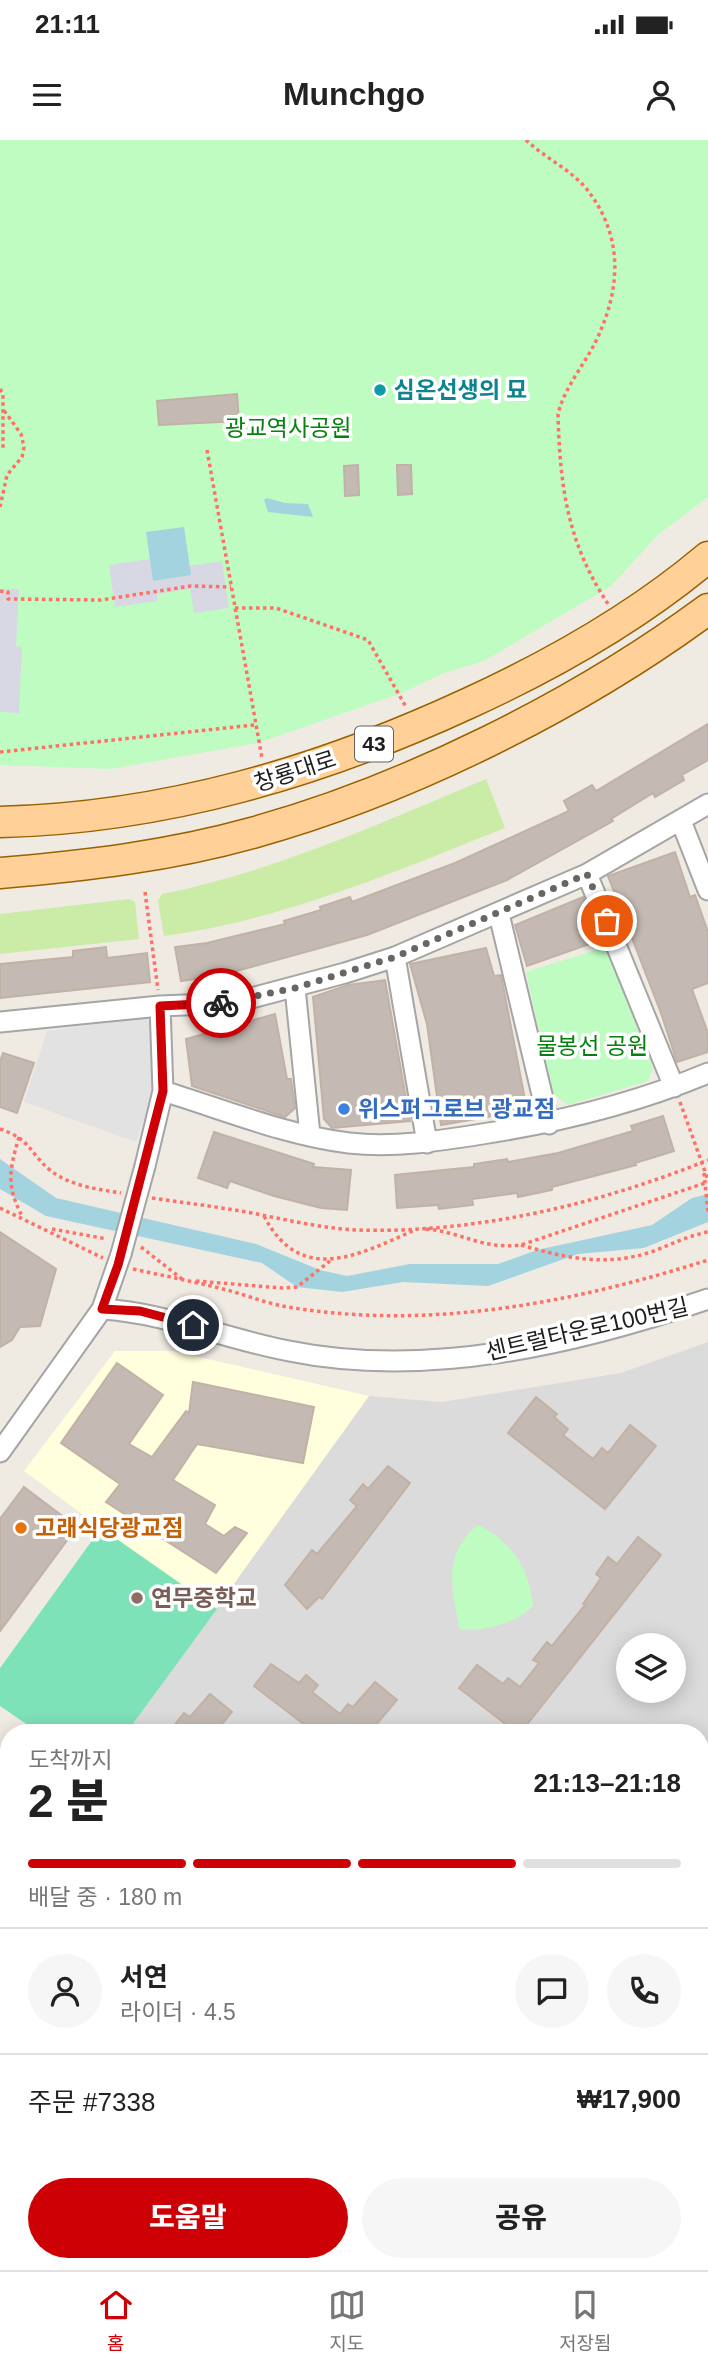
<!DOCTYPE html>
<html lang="ko">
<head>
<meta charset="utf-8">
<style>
	body { margin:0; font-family:Arial,"Noto Sans KR",sans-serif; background:#f6f6f6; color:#222; height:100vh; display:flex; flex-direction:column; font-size:26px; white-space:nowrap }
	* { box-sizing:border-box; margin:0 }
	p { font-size:23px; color:#767676 }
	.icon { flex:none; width:38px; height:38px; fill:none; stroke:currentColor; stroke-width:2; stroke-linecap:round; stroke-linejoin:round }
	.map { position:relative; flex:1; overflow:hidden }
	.sheet { position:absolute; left:0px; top:1584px; width:709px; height:548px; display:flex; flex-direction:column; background:#fff; border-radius:28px 28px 0 0; box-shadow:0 4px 18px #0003 }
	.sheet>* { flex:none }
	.tools { position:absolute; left:616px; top:1493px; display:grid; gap:14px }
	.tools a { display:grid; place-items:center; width:70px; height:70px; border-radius:50%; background:#fff; box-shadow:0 4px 18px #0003; font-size:35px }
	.pin { position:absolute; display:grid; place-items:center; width:60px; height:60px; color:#fff; margin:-30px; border:4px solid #fff; border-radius:50%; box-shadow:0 2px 7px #0007 }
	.courier { position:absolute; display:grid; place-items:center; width:70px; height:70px; margin:-35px; border:5px solid #cc0005; border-radius:50%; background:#fff; color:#222; box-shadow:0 2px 9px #0007 }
	.head em { font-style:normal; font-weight:800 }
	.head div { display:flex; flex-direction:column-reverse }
	.head { display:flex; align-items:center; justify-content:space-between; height:119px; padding:0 28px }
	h1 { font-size:46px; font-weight:800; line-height:52px }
	.bar { display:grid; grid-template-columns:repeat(4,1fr); gap:10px 7px; align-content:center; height:84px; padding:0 28px }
	.bar i { height:9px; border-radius:5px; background:#e0e0e0 }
	.bar .on { background:#cc0005 }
	.bar p { grid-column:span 4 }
	.line { display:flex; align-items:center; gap:18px; padding:0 28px; border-top:2px solid #e0e0e0 }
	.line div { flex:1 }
	.round { display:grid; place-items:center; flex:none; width:74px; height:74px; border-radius:37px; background:#f6f6f6 }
	.action { display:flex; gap:14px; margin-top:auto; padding:14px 28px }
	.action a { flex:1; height:80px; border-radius:42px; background:#cc0005; color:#fff; font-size:28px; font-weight:800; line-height:80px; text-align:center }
	.action a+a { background:#f6f6f6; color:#222 }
	.status { display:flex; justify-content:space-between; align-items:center; height:49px; padding:0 35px; background:#fff; direction:ltr }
	.status svg { height:19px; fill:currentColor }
	header { display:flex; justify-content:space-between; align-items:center; height:91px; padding:0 28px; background:#fff; font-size:32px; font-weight:800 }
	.menu { display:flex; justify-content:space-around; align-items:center; height:98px; border-top:2px solid #e0e0e0; background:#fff; font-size:19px; color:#767676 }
	.menu a { display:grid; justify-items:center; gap:4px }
	.menu .on { color:#cc0005 }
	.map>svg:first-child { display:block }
	.residential { fill:#dcdbdb; fill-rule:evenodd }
	.commercial { fill:#f1d2d2 }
	.education { fill:#fffedd }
	.grass { fill:#caeca7 }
	.park { fill:#befcc2 }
	.pitch { fill:#7ee2b9 }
	.parking { fill:#e2e2e2 }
	.plaza { fill:#d8d8e5 }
	.water { fill:#a2d3df }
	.building { fill:#c4bab3; stroke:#c2b1a5; stroke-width:2 }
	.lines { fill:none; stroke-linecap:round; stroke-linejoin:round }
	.minor-casing { stroke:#a5a5a5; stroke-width:23 }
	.primary-casing { stroke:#986200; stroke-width:33 }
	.path { stroke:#ff7165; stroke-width:3.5; stroke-dasharray:3.5 3.5; stroke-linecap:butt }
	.minor { stroke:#fff; stroke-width:19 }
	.primary { stroke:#ffd199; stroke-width:30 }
	.minor-bridge-casing { stroke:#a5a5a5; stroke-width:23; stroke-linecap:butt }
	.path-bridge { stroke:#ff7165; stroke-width:3.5; stroke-dasharray:3.5 3.5; stroke-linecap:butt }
	.minor-bridge { stroke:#fff; stroke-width:19 }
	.done { stroke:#676663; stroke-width:7; stroke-dasharray:0 12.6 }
	.route { stroke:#cc0005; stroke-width:9 }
	.culture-dot { fill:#0f9aa8; stroke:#fff; stroke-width:2.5 }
	.shop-dot { fill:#3f7fe0; stroke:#fff; stroke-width:2.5 }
	.food-dot { fill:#e8710a; stroke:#fff; stroke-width:2.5 }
	.education-dot { fill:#8d6e63; stroke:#fff; stroke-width:2.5 }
	.labels { text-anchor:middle; stroke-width:7; stroke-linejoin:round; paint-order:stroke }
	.shield { fill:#fff; stroke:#626262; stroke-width:2 }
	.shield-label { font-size:21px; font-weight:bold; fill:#1e1e1e }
	.culture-label { font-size:23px; font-weight:bold; fill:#0d838f; stroke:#fff; text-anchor:start }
	.park-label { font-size:23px; fill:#07810e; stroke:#fff }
	.street-label { font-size:23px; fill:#1e1e1e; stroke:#fff }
	.shop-label { font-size:23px; font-weight:bold; fill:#366cbe; stroke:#fff; text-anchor:start }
	.food-label { font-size:23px; font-weight:bold; fill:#c56008; stroke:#fff; text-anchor:start }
	.education-label { font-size:23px; font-weight:bold; fill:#785e54; stroke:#fff; text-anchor:start }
</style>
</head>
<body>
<div class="status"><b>21:11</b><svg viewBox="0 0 49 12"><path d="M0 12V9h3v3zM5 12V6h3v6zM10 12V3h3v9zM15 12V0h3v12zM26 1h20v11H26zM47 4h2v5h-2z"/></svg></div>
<header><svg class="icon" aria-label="menu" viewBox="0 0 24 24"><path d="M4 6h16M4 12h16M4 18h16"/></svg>Munchgo<svg class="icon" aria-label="person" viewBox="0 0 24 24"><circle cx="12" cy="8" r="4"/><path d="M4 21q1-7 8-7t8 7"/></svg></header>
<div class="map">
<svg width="708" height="2130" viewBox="0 0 708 2130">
	<rect width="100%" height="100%" fill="#efebe3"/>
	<path class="residential" d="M 708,1202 L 708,1814 L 700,1816 L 700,1592 L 127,1592 L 369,1256 L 442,1262 L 621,1233 ZM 628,1505 L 674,1505 L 674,1550 L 628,1550 Z
		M 0,1753 L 9,1759 L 9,2123 L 184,2123 L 179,2130 L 0,2130 Z"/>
	<path class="commercial" d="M 708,2045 L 708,2130 L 641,2130 L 647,2123 L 700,2123 L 700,2055 Z
		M 262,2123 L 505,2123 L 514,2130 L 256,2130 Z"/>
	<path class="education" d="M 115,1211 L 173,1211 L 369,1256 L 127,1592 L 38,1592 L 0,1566 L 0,1528 L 101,1388 L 24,1331 Z"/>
	<path class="grass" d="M 486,639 L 505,688 C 394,732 283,780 164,796 L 158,761 L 162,754 C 274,732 380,683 486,639 Z
		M 129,759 L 135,762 L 139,799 L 0,814 L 0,774 Z"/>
	<path class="park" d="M 0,0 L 708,0 L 708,357 L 659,394 L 611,446 L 484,521 L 444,533 L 402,553 L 258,603 L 111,629 L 0,625 Z
		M 606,807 L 653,928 L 648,941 L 568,965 L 553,954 L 526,832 Z
		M 478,1385 C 512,1401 529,1428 533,1465 C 521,1482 480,1493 460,1489 C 451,1450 443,1411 478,1385 Z
		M 708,1814 L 708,1950 L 700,1955 L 700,1816 Z"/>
	<path class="pitch" d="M 101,1388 L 217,1469 L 127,1592 L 38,1592 L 0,1566 L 0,1528 Z"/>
	<path class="parking" d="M 146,878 L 155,891 L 153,935 L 150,962 L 136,1002 L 24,962 L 47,891 Z"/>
	<path class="plaza" d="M 150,419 L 154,441 L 190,435 L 189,426 L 222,421 L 229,468 L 194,473 L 190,449 L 157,454 L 157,461 L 115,467 L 109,425 Z
		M 0,449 L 19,449 L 16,506 L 22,507 L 19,573 L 0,572 Z"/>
	<path class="water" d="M 267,358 L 285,363 L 308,364 L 313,377 L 268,372 L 264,360 Z
		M 184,387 L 191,435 L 153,441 L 146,392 Z
		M 0,1019 L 56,1058 L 256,1104 L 320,1130 L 347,1136 L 410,1124 L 498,1124 L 537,1110 L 652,1085 L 692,1058 L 708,1054 L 708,1082 L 644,1108 L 578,1114 L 488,1146 L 403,1142 L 342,1152 L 297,1147 L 262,1123 L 46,1076 L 0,1049 Z"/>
	<path class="building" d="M 237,254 L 239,281 L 159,285 L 157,261 Z
		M 358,325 L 359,355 L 345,356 L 344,326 Z
		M 397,325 L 411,325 L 412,354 L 398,355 Z
		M 708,584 L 708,620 L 682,635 L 684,640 L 655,657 L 653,653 L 611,679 L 613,681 L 507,740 L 367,795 L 222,835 L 181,841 L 175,807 L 207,803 L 285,784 L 284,781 L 321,770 L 320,767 L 350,757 L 352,762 L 455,723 L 569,671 L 564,661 L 592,645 L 596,651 Z
		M 675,712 L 690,757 L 695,755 L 708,792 L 708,843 L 692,849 L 708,893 L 708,912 L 677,922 L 661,873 L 608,736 Z
		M 583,757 L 601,800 L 527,826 L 515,785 Z
		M 106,807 L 107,818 L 147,813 L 150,842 L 0,858 L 0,824 L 73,817 L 73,811 Z
		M 486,808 L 494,836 L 501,835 L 527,970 L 441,985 L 427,884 L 410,824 Z
		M 385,840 L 410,981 L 332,988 L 324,979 L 313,857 L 348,845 Z
		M 275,874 L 287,939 L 291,939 L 295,968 L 285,977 L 192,946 L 186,899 Z
		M 3,913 L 34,923 L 17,973 L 0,967 L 0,922 Z
		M 663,976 L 674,1011 L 635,1023 L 636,1025 L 552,1047 L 552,1050 L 518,1057 L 517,1053 L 472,1059 L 473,1065 L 439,1069 L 438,1065 L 397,1068 L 395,1035 L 474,1027 L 474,1024 L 507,1019 L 508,1022 L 558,1013 L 633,991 L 631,986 Z
		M 214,992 L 314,1024 L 313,1027 L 351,1030 L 347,1070 L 321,1068 L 274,1056 L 230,1041 L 227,1048 L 198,1038 Z
		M 0,1092 L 56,1129 L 40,1186 L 20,1187 L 12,1200 L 0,1207 Z
		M 117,1223 L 163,1255 L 129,1304 L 152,1317 L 186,1271 L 189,1273 L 193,1242 L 314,1267 L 303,1323 L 197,1304 L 173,1340 L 215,1365 L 205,1384 L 224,1396 L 235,1387 L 247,1393 L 216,1433 L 106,1362 L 120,1344 L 61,1303 Z
		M 536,1257 L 557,1274 L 554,1277 L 568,1289 L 563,1295 L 593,1319 L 602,1308 L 608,1313 L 630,1285 L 656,1306 L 605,1369 L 508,1293 Z
		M 388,1326 L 410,1343 L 322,1459 L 319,1457 L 307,1469 L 285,1445 L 312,1410 L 317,1414 L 357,1366 L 350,1360 L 363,1344 L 368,1349 Z
		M 24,1347 L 77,1387 L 0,1491 L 0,1379 Z
		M 638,1397 L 661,1415 L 521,1592 L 516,1592 L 459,1548 L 477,1525 L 503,1544 L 508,1538 L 520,1547 L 539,1523 L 533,1520 L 547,1502 L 552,1506 L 585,1465 L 583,1464 L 601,1438 L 596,1434 L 608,1417 L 617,1424 Z
		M 271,1524 L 299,1543 L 306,1535 L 318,1545 L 312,1552 L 340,1574 L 348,1564 L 353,1567 L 375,1542 L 397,1560 L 370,1592 L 314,1592 L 254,1546 Z
		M 210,1554 L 232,1572 L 215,1592 L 169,1592 L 184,1573 L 190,1577 Z"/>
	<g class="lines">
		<defs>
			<path id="minor" d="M 681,681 L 708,750
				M 587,734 L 674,947
				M 499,774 L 549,984
				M 395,817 L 427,1003
				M 295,848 L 310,995
				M 0,882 L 160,866 L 233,863 L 345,833 L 395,817 L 587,734 L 708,664
				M 163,951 C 222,969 288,996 349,1003 C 394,1008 438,1001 482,994 C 560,982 634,964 708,933
				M 145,1026 L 163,951 L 160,866
				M 102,1169 L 121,1114
				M 0,1312 L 102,1169 C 167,1173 225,1199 289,1211 C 427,1239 577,1204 708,1159
				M 0,1716 L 9,1722
				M 700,1992 L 708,1985
				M 561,2123 L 572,2125 L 593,2123
				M 214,2130 L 219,2123"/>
			<path id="primary" d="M 0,682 C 165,678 320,632 469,563 C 554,524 637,477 708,417
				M 0,733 C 84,726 170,716 252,693 C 407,650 578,565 708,469"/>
		</defs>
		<use href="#minor" class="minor-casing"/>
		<use href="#primary" class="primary-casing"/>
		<path class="path" d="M 526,0 C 544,17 569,29 585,47 C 625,96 621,150 595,203 C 583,226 564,249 558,274 C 560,346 567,402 608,464
			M 0,249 L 3,254 L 3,311
			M 207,310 L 262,618
			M 0,367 L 7,335 L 22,317 L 24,307 L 21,294 L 3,269
			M 0,451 L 8,452 L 8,459 L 12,459 L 101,460 L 191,446 L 231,447
			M 235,468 L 276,468 L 368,500 L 406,567
			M 0,612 L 254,585
			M 145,752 L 158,850
			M 680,962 L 708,1040
			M 0,989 C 32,1000 29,1013 51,1031 C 71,1046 97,1049 121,1053
			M 19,997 C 9,1031 6,1046 23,1078
			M 152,1058 C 186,1063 219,1067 252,1073 C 287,1080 321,1088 356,1090 C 474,1094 600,1064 708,1020
			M 0,1068 L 103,1118
			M 264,1076 C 301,1147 360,1114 415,1090
			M 52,1089 L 107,1099
			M 426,1089 C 462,1092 483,1110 521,1105 L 708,1042
			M 521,1105 C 566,1118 605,1127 651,1112 C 670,1105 687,1096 708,1092
			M 141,1107 L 182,1139
			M 133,1129 C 165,1136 196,1142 227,1150 C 249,1156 271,1165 294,1168 C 433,1190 576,1162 708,1120
			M 196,1141 L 282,1148 L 297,1147 L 330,1121
			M 700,1854 L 708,1850
			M 700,1937 L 708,1933"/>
		<use href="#minor" class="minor"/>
		<use href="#primary" class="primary"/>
		<defs>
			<path id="minor-bridge" d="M 121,1114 L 145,1026"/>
		</defs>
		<use href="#minor-bridge" class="minor-bridge-casing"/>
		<path class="path-bridge" d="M 704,1033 L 708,1072"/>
		<use href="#minor-bridge" class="minor-bridge"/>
	</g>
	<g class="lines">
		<path class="done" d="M 221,863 L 295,848 L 395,817 L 587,734 L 607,781"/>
		<path class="route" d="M 193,1185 L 140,1171 L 102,1169 L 118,1125 L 163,951 L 160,866 L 221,863"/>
	</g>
	<circle class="culture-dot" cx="380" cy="250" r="7"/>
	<circle class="shop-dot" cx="344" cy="969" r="7"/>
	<circle class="food-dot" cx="21" cy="1388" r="7"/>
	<circle class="education-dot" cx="137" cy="1458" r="7"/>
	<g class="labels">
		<rect class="shield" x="355" y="586.5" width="38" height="35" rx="5"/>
		<g class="shield-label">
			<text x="374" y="611">43</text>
		</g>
		<g class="culture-label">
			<text x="394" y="258">심온선생의 묘</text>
		</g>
		<g class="park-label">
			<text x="288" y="296">광교역사공원</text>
			<text x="592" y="914">물봉선 공원</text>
		</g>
		<g class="street-label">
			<text transform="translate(295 631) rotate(-18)" y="8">창룡대로</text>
			<text transform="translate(587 1189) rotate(-13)" y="8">센트럴타운로100번길</text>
		</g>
		<g class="shop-label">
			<text x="358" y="977">위스퍼그로브 광교점</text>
		</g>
		<g class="food-label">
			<text x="35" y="1396">고래식당광교점</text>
		</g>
		<g class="education-label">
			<text x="151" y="1466">연무중학교</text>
		</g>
	</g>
</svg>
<div class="tools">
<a><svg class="icon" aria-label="layers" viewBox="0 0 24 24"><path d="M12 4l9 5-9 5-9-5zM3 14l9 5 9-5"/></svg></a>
</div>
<div class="pin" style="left:607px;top:781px;background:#ea580c"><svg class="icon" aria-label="bag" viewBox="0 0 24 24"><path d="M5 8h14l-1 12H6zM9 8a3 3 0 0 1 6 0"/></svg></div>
<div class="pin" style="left:193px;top:1185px;background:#1f2937"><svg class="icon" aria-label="home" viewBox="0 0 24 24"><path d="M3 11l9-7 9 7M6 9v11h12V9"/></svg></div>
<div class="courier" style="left:221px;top:863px"><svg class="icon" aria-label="bike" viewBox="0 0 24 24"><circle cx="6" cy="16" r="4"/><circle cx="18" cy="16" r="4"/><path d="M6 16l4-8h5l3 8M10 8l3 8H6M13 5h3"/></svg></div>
<section class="sheet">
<div class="head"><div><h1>2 분</h1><p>도착까지</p></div><em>21:13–21:18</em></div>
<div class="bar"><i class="on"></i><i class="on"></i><i class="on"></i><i></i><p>배달 중 · 180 m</p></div>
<div class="line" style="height:126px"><a class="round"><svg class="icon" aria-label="person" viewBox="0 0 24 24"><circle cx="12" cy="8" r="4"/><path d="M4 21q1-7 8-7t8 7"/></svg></a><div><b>서연</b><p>라이더 · 4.5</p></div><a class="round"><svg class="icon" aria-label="chat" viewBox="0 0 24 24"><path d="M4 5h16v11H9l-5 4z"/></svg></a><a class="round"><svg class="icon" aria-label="phone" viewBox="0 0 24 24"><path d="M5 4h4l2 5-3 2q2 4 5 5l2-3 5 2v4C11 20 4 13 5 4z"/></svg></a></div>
<div class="line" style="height:91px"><div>주문 #7338</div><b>₩17,900</b></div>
<div class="action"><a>도움말</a><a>공유</a></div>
</section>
</div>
<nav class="menu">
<a class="on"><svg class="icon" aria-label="home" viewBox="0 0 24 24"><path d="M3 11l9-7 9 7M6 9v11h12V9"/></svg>홈</a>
<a><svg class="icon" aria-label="map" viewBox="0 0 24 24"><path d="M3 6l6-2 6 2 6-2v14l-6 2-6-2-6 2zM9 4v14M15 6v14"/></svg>지도</a>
<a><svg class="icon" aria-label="saved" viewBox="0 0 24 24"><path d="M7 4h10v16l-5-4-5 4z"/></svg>저장됨</a>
</nav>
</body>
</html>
